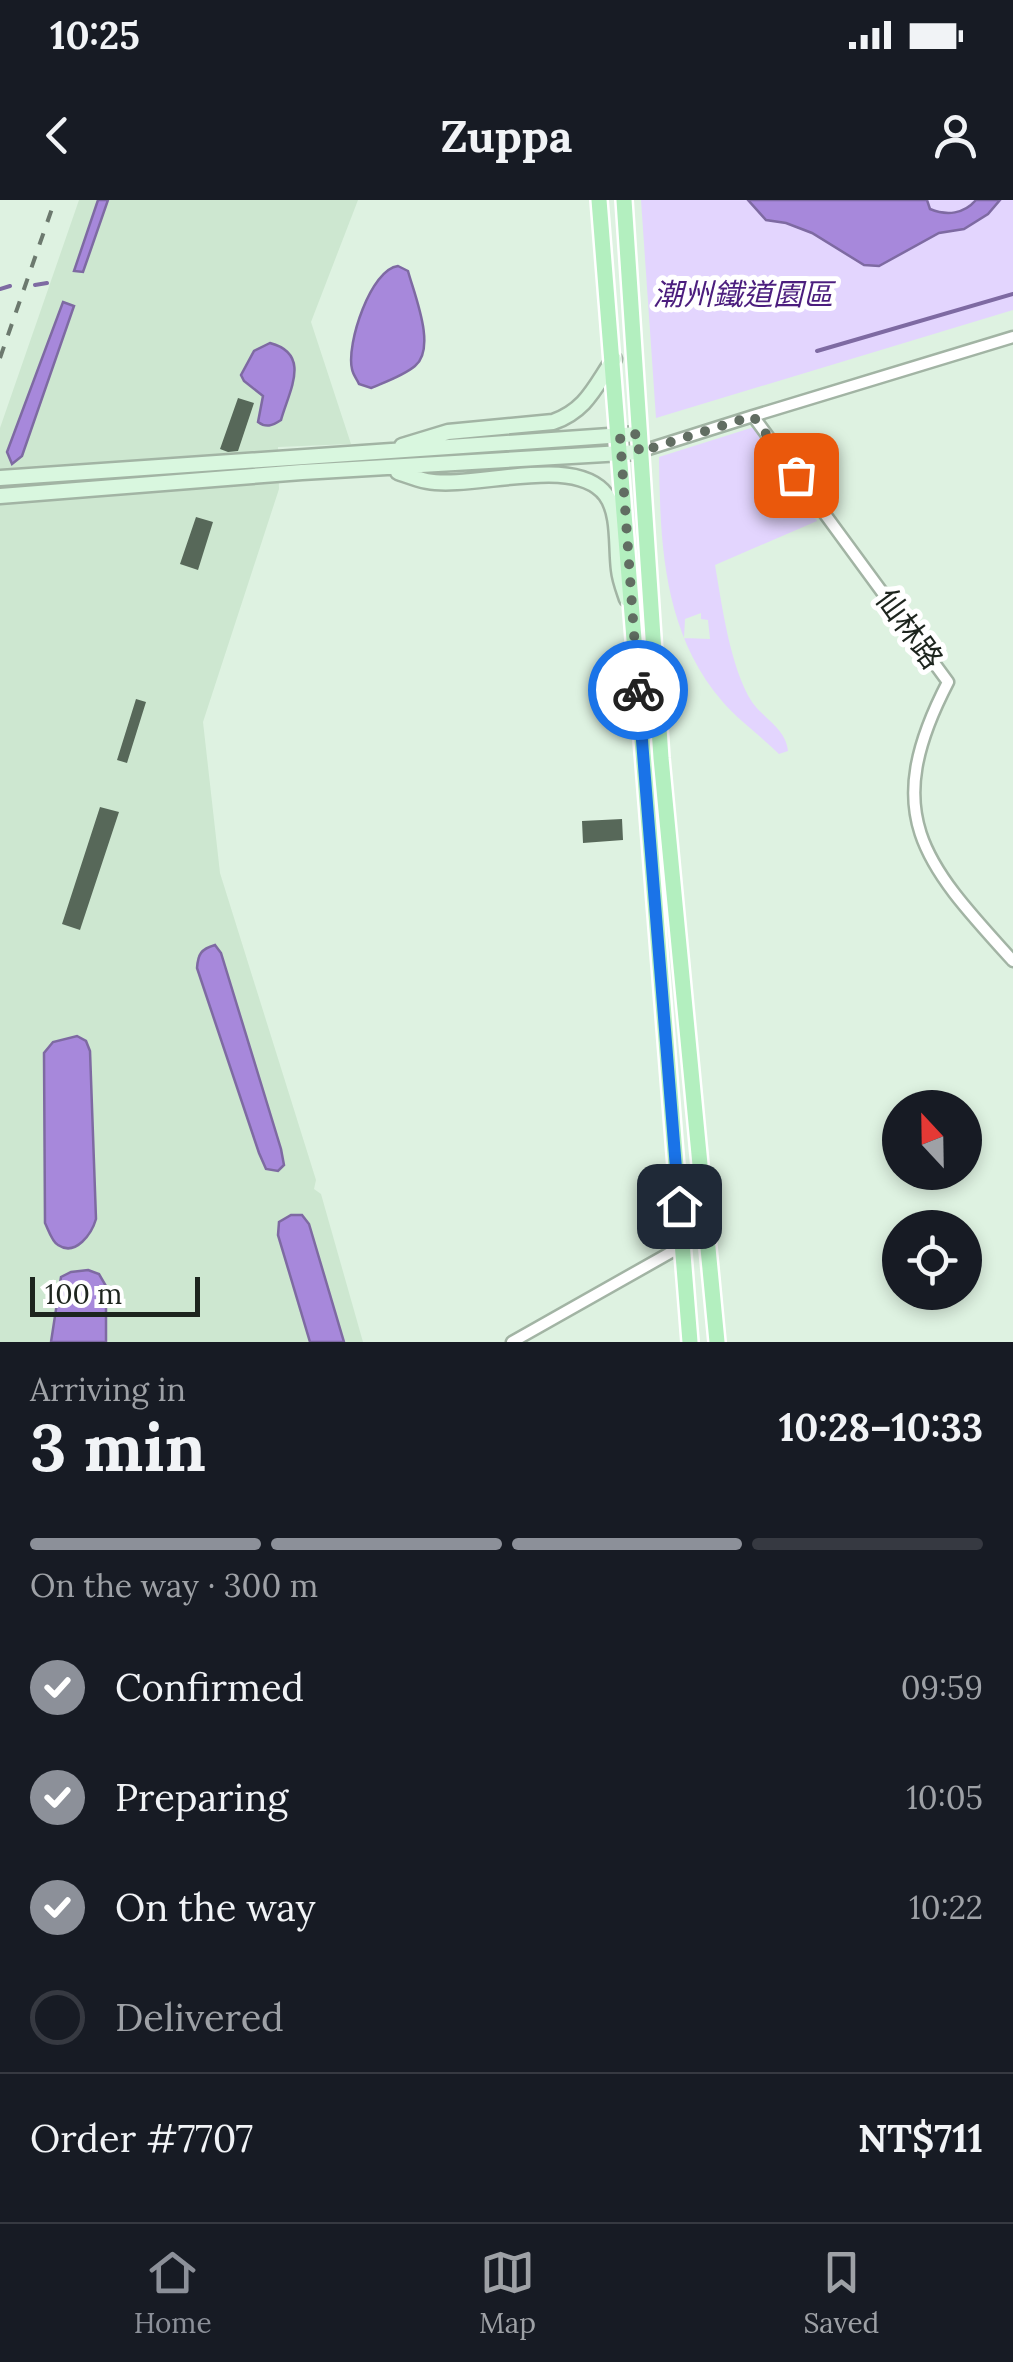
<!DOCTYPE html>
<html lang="en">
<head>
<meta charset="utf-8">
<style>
	body { margin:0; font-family:Lora,"Noto Sans TC",serif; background:#242831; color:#f1f3f6; height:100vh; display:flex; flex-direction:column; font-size:38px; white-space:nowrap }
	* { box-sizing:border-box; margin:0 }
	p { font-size:32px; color:#9ea1a6 }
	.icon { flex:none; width:55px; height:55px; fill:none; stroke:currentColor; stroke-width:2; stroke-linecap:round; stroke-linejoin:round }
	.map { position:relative; height:1142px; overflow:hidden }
	.drawer { display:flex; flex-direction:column; background:#171b24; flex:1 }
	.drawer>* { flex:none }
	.needle { width:65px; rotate:338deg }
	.fabs { position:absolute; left:882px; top:890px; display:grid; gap:20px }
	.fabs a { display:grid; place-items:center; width:100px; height:100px; border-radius:50%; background:#171b24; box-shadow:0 5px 15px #0003; font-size:50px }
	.scale { position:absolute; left:30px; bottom:25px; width:170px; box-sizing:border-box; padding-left:10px; border:5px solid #1d251e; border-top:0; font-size:28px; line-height:35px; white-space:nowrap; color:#1d251e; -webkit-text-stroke:8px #fff; paint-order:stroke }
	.pin { position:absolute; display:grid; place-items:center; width:85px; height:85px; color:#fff; margin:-42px; border-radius:20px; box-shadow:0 5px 15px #0006 }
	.courier { position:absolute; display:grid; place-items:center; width:100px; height:100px; margin:-50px; border:8px solid #1a73e8; border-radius:50%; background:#fff; color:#222; box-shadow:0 2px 12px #0007 }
	.headline em { font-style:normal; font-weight:800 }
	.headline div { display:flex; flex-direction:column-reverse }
	.headline { display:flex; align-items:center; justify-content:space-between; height:170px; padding:0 30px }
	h1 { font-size:65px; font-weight:800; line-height:75px }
	.bar { display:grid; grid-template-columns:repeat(4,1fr); gap:15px 10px; align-content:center; height:120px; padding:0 30px }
	.bar i { height:12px; border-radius:8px; background:#363941 }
	.bar .on { background:#8c9099 }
	.bar p { grid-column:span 4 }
	.line { display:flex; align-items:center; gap:25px; padding:0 30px; border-top:2px solid #363941 }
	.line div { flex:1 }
	ol { padding:0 30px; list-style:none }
	li { display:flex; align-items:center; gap:30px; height:110px }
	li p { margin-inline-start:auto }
	li .icon { padding:10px; border-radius:50%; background:#8c9099; color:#fff; stroke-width:4 }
	li:last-child { color:#9ea1a6 }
	li i { width:55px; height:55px; border:5px solid #363941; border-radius:50% }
	.status { display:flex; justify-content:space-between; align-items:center; height:70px; padding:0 50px; background:#171b24; direction:ltr }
	.status svg { height:28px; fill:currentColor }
	header { display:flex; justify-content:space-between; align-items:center; height:130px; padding:0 30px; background:#171b24; font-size:45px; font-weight:800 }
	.menu { display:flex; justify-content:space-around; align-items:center; height:140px; border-top:2px solid #363941; background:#171b24; font-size:28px; color:#9ea1a6 }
	.menu a { display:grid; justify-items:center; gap:5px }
	.menu .on { color:#8c9099 }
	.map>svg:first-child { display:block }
	.built { fill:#cde7d0 }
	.green { fill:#e3d5fe; fill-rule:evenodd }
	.water { fill:#a788db; stroke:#7e6aa2; stroke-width:2.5 }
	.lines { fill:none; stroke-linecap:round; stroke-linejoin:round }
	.stream { stroke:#7e6aa2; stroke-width:4 }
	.building { fill:#576859 }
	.street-casing { stroke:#a2b4a4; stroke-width:15 }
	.secondary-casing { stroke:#a2b4a4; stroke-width:19 }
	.primary-casing { stroke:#fff; stroke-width:20 }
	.street { stroke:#fff; stroke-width:10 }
	.secondary { stroke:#d9f7df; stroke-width:14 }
	.primary { stroke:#b3efbf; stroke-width:15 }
	.rail { stroke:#6c796e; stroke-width:4; stroke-dasharray:12 12; stroke-linecap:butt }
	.done { stroke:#616d62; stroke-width:10; stroke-dasharray:0 18 }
	.route { stroke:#1a73e8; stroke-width:12 }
	.labels { text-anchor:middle; stroke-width:10; stroke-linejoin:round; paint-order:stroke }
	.park-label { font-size:30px; font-style:italic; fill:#4c1e7e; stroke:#fff }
	.street-label { font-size:30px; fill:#1d251e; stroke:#fff }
</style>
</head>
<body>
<div class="status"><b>10:25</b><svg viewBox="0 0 49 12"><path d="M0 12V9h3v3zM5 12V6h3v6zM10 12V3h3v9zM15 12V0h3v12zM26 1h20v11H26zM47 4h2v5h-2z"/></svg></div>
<header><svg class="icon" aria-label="back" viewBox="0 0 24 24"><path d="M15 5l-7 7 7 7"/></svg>Zuppa<svg class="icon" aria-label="person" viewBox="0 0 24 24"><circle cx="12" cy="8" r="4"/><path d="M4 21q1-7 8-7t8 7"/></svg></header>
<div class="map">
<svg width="1013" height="1142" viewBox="0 0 1013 1142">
	<rect width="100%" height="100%" fill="#def2e1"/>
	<path class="built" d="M 79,0 L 358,0 L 311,122 L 351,244 L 278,247 L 279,289 L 203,522 L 220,673 L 316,980 L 314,989 L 321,994 L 363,1142 L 0,1142 L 0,228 Z"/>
	<path class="green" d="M 641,0 L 1013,0 L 1013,110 L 656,218 Z
		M 754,227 L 817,321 L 715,365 C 722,405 730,467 752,502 C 764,519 786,529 788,551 L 779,554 C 761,536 738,520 722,501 C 663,432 660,343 659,257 ZM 701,413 L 701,419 L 708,420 L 710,439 L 684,438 L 685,419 Z"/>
	<path class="water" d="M 98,0 L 108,0 L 83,72 L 74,71 Z
		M 748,0 L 927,0 L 930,9 C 947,16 964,14 976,0 L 1000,0 L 988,14 L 964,29 L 939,33 L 879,66 L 864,65 L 812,33 L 786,23 L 766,20 Z
		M 398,66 L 408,71 C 414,94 437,148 415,166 C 403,176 385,182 371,188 L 359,184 C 357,179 353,175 352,169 C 346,144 371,69 398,66 Z
		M 63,102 L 74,106 L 22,256 L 12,264 L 7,252 Z
		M 270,143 C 312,154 289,191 281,220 C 272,226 266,228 258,222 L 263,196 L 244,181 L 241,175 L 254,151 Z
		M 215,745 L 221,753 L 281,949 L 284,965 L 278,971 L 266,969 L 259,953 L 197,768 C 198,754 201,749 215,745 Z
		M 77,836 L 86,841 L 90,851 L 96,1019 C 92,1033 76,1057 58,1045 C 52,1042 48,1029 45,1023 L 44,853 L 53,842 Z
		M 291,1015 L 302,1015 L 309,1024 L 344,1142 L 310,1142 L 278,1035 L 279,1022 Z
		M 88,1070 L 99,1074 L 106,1086 L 106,1142 L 51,1142 L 61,1077 L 71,1072 Z"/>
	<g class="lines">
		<path class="stream" d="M 35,85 L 47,83
			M 0,89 L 10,86
			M 817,151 L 1013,94"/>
	</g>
	<path class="building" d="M 238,198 L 254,203 L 238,251 L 228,252 L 220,249 Z
		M 196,317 L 213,322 L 198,370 L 180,364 Z
		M 136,499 L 146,502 L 127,563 L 117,560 Z
		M 100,607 L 119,612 L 80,730 L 62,724 Z
		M 622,619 L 623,640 L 583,643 L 582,621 Z"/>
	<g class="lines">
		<defs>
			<path id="street" d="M 753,216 L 1013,137
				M 639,252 L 753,216 L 948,482 C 879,615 923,662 1013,761
				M 512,1142 L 682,1046"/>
			<path id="secondary" d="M 402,246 L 448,232 L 553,222 C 587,210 595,186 614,159
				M 398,272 C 407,275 417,279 427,281 C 474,290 574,253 606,295 C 620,314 616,347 619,370 C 620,380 624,390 627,399
				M 0,278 L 638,234
				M 0,296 L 302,272 L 639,252"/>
			<path id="primary" d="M 599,0 L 690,1142
				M 624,0 L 661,558 L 717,1142"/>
		</defs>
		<use href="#street" class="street-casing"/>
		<use href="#secondary" class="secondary-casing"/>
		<use href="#primary" class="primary-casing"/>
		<use href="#street" class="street"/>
		<use href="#secondary" class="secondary"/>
		<use href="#primary" class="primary"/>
		<path class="rail" d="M 0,158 L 55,0"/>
	</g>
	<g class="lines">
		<path class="done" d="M 638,490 L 620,236 L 638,234 L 639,252 L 753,216 L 796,275"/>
		<path class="route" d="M 638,490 L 679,1006"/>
	</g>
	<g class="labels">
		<g class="park-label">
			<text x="743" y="105">潮州鐵道園區</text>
		</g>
		<g class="street-label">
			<text transform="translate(909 429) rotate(54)" y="10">仙林路</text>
		</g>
	</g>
</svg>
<div class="fabs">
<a><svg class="needle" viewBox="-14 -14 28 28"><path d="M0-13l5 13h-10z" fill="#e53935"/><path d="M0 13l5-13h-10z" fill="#9ea1a6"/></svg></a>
<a><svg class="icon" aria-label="locate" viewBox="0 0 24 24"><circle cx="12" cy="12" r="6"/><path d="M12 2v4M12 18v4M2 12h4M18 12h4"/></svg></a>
</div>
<div class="scale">100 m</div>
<div class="pin" style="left:796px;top:275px;background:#ea580c"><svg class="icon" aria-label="bag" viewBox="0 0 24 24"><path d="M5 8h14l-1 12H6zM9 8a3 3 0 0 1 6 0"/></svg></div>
<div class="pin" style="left:679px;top:1006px;background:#1f2937"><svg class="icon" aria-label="home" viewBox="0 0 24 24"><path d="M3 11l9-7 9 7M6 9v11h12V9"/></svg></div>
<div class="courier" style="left:638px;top:490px"><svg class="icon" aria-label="bike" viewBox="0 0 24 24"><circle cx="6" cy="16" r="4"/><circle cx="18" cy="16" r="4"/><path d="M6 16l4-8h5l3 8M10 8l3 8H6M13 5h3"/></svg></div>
</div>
<section class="drawer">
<div class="headline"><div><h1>3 min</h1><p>Arriving in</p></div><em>10:28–10:33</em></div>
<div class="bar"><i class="on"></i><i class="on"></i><i class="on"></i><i></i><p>On the way · 300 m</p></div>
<ol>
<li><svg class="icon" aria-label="check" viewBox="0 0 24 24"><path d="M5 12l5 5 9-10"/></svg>Confirmed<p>09:59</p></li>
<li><svg class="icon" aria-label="check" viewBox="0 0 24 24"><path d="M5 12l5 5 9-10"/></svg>Preparing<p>10:05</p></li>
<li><svg class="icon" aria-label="check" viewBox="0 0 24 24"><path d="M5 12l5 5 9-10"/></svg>On the way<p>10:22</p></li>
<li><i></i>Delivered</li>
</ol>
<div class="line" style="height:130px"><div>Order #7707</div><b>NT$711</b></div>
</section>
<nav class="menu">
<a class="on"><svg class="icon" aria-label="home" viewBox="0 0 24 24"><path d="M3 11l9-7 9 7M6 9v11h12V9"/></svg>Home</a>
<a><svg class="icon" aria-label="map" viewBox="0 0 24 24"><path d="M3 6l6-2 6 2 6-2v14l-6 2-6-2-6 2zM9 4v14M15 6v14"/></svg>Map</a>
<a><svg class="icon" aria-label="saved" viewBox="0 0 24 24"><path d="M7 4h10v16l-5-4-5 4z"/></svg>Saved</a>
</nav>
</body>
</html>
